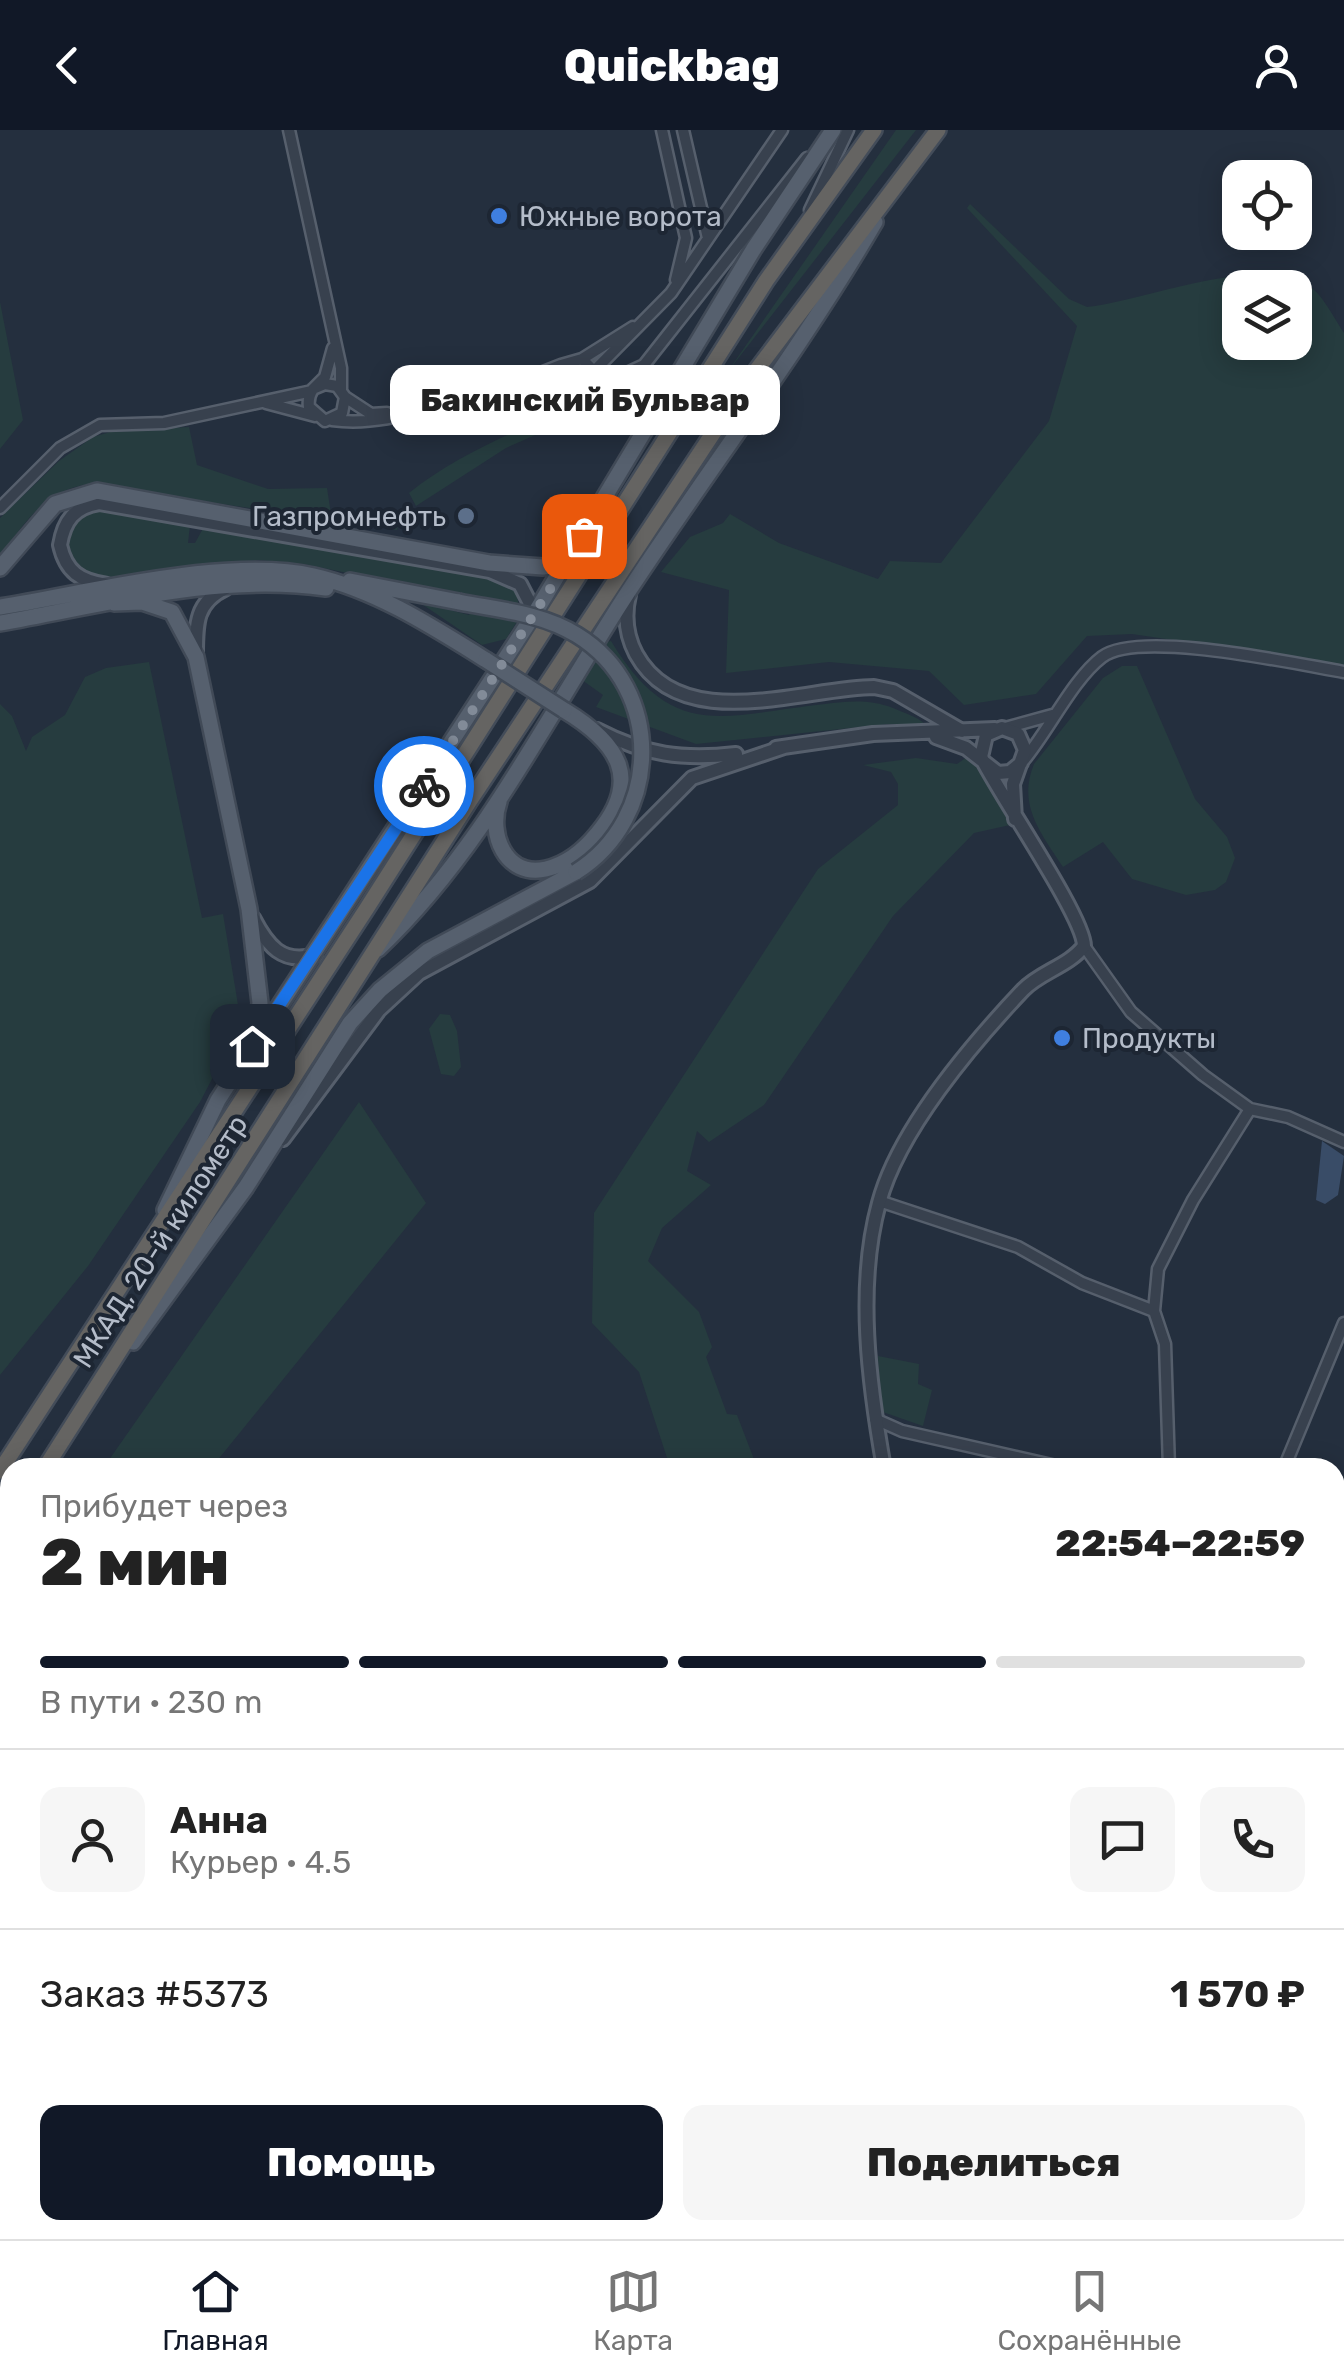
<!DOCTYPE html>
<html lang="ru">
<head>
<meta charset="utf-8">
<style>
	body { margin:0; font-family:Rubik,sans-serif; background:#f6f6f6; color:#222; height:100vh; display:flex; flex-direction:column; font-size:38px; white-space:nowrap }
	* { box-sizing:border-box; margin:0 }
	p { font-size:32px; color:#767676 }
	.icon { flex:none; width:55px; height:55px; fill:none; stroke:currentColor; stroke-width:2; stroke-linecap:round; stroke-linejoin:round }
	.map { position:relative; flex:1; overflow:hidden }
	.sheet { position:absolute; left:0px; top:1328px; width:1345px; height:782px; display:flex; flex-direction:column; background:#fff; border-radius:30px 30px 0 0; box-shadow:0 5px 25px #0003 }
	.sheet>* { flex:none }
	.controls { position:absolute; left:1222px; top:30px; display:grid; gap:20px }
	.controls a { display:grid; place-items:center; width:90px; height:90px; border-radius:20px; background:#fff; box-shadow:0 5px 25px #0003; font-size:50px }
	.pin { position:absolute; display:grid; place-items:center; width:85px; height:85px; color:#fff; margin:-42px; border-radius:20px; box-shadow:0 5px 15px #0006 }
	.courier { position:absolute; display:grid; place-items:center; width:100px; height:100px; margin:-50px; border:8px solid #1a73e8; border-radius:50%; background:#fff; color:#222; box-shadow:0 2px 12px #0007 }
	.bubble { position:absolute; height:70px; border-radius:20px; background:#fff; box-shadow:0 5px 25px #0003; font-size:32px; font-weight:800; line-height:70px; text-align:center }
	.headline em { font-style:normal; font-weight:800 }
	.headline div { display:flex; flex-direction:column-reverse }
	.headline { display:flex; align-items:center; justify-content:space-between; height:170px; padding:0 40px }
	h1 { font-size:65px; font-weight:800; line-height:75px }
	.bar { display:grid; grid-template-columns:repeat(4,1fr); gap:15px 10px; align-content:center; height:120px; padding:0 40px }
	.bar i { height:12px; border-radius:8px; background:#e0e0e0 }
	.bar .active { background:#111827 }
	.bar p { grid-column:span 4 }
	.line { display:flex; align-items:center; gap:25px; padding:0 40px; border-top:2px solid #e0e0e0 }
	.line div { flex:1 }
	.round { display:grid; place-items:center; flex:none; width:105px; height:105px; border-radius:20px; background:#f6f6f6 }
	.action { display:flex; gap:20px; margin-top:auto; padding:20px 40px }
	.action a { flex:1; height:115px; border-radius:20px; background:#111827; color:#fff; font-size:40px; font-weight:800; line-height:115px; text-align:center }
	.action a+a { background:#f6f6f6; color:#222 }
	header { display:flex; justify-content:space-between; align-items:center; height:130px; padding:0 40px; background:#111827; color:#fff; font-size:45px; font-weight:800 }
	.tab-bar { display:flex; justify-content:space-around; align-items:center; height:140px; border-top:2px solid #e0e0e0; background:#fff; font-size:28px; color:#767676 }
	.tab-bar a { display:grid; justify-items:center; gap:5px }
	.tab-bar .active { color:#111827 }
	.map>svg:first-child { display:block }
	.green { fill:#263c3f; fill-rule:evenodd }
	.water { fill:#394c67 }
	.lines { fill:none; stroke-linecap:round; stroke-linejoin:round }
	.minor-casing { stroke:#565f6c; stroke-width:15 }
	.tertiary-casing { stroke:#565f6c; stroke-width:18 }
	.primary-casing { stroke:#414a57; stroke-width:20 }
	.trunk-casing { stroke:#434c59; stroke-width:20 }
	.minor { stroke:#38414e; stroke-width:10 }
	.tertiary { stroke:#38414e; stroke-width:12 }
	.primary { stroke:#56606e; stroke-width:15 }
	.trunk { stroke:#656462; stroke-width:15 }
	.primary-bridge-casing { stroke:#414a57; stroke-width:20; stroke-linecap:butt }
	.primary-bridge { stroke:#56606e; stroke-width:15 }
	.done { stroke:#828b98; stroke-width:10; stroke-dasharray:0 18 }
	.route { stroke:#1a73e8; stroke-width:12 }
	.shop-dot { fill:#3f7fe0; stroke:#1d2633; stroke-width:4 }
	.service-dot { fill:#5c6f8a; stroke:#1d2633; stroke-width:4 }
	.labels { text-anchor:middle; stroke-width:8; stroke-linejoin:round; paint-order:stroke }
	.poi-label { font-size:28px; fill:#b4bcc9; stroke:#1d2633; text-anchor:start }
	.street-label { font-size:28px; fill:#b4bcc9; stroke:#1d2633 }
</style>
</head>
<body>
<header><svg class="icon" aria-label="back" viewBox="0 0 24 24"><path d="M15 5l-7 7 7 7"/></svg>Quickbag<svg class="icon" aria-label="person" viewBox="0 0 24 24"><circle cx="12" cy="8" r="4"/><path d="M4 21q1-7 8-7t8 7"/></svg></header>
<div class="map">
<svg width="1344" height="2109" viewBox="0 0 1344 2109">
	<rect width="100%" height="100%" fill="#242f3e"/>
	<path class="green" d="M 896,0 L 916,0 L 726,244 Z
		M 970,74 L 1069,169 L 1087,177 C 1143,172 1265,120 1313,159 C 1325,169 1335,190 1344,203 L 1344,535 L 1132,504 L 1087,506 L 1036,564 L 964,575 L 929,541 L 829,532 L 726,543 L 729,460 L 661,442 L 690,407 L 723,393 L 730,384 L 779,413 L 878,449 L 890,431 L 941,433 L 1049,291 L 1077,196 L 967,78 ZM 1240,158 L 1295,158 L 1295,212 L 1240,212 Z
		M 0,172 L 23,290 L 0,319 Z
		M 550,285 L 557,289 L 556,296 L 506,318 L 416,376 L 409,363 C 451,329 502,308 550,285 Z
		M 189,297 L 197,335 L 268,359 L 327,358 L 331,384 L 392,380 L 400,385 L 397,400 L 89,354 C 45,360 24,393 0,427 L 0,388 L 59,331 L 93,307 L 117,300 Z
		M 94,376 L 190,395 L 188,413 L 195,413 L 206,393 L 494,446 L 517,463 L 520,487 L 506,509 L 482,515 L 419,472 L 469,485 L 473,469 L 304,434 L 259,430 L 98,450 C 76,443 49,410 73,389 C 79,384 88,380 94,376 Z
		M 611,511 C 673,613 723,585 825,574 C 849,571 870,569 893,578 C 904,583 919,587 926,595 L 889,594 L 696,614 L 596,577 L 603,565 L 582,550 L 603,513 Z
		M 149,532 L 202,788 L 223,784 L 241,893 L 200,972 L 88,1136 L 0,1245 L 0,574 L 12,586 L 26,621 L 32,607 L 65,585 L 85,547 L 106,538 Z
		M 1122,536 L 1137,536 L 1195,669 L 1227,707 L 1235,728 L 1226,752 L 1215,760 L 1186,765 L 1132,749 L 1103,712 L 1063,737 C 1041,703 1017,675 1034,634 L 1103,548 Z
		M 970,625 L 1002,670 L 1010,695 L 974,703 L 893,786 L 764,975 L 709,1012 L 697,1001 L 687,1041 L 711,1055 L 662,1098 L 648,1131 L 699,1182 L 712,1217 L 706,1227 L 727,1284 L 737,1285 L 757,1337 L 670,1337 L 639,1242 L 592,1193 L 594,1083 L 818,739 L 898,675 L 898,654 L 891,642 L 863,635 L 916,628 L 957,634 Z
		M 440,884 L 450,885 L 457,901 L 461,937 L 454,946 L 441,944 L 429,899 Z
		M 359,972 L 426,1073 L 212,1337 L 104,1337 Z
		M 878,1226 L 919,1234 L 918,1254 L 932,1260 L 923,1296 L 880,1281 Z
		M 10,1472 L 10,1826 L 0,1832 L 0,1487 Z"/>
	<path class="water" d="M 1322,1011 L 1344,1026 L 1338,1065 L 1325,1074 L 1316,1070 Z"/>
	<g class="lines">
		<defs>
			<path id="minor" d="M 289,0 L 341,238 L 341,260
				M 662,0 L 686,108 L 676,150
				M 683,0 L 708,108
				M 810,80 L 848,0
				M 582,229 L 594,241 L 594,255 L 584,265 L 569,266 L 557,251 L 561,235 L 582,229 L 633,197
				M 594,241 L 671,163 L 782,0
				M 595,245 L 620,246 L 644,235 L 807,28
				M 515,253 L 561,235
				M 313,259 L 325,254 L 337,256 L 345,267 L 342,283 L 325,291 L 309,277 C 308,270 309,265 313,259 L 325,247 L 333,218
				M 345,267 L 371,284 L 387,283
				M 266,273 L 315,286
				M 332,290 C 411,301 486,244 565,264
				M 0,378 L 60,318 L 100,295 L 164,293 L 312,261
				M 1005,598 L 1056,584
				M 1024,630 C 1049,600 1073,549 1102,527 C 1139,499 1296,534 1344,542
				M 1084,816 L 1131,882 L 1203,945 L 1250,979 L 1288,987 L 1344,1012
				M 879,1071 L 1018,1117 L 1082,1153 L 1154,1181
				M 875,1289 L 902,1301 L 1065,1338
				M 1169,1338 L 1165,1214 L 1154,1181 L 1158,1139 L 1193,1070 L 1250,979
				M 1284,1338 L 1344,1193
				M 1335,1452 L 1344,1456"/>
			<path id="tertiary" d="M 107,455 C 80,451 66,442 60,415 C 64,391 74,377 99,373 L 490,441 L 520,454 L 535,483
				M 629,465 C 624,486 626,505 636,524 C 681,606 802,558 874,557 L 893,561 L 962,601
				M 196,524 C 196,493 196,472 226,458
				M 597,600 C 645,625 683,630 736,624
				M 936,607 L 966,618 L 998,643 L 1010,642 L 1021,633
				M 776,618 L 873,604 L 995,599
				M 253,788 C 267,815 282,835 315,825
				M 283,1009 L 379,880 L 419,843 L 590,751 L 692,648 L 784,617
				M 884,1338 C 869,1254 856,1156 879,1073 C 898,1001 972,914 1023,860 C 1040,842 1069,836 1084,816 C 1084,787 1000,666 981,627 L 986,605 L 1002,598 L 1018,604 L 1025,620 L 1013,654 L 1015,689
				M 1335,1882 L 1344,1884"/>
			<path id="primary" d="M 0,438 L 55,374 L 97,361 L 489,433 L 543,437 L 567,433
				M 350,451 L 459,472
				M 114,473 L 142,472 L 172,482 L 196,527 L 249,779 L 260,873 L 254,910
				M 0,477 C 89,463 228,426 314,446 C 376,460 433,497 486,530
				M 0,493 C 108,474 216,443 326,458
				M 499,672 C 488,703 505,748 546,739 C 567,734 584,720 597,704 C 644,649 617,612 564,580
				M 378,819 C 484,719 551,579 630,459 C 711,336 801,219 875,92
				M 165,1080 L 218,970 L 535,483 L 753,120 L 833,0
				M 133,1212 L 246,1057 L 350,893 L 380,860 L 428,821 L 576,742"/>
			<path id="trunk" d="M 45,1338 L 469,672 L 743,258 L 938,0
				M 0,1341 L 367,778 L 766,151 L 874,0
				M 0,1406 L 10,1391"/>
		</defs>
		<use href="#minor" class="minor-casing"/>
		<use href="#tertiary" class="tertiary-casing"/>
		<use href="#primary" class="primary-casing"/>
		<use href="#trunk" class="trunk-casing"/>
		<use href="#minor" class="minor"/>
		<use href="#tertiary" class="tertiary"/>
		<use href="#primary" class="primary"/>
		<use href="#trunk" class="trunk"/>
		<defs>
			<path id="primary-bridge" d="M 459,472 C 499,480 542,483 577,505 C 665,559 662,688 576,742
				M 486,530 L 564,580"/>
		</defs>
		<use href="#primary-bridge" class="primary-bridge-casing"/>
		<use href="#primary-bridge" class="primary-bridge"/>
	</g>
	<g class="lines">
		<path class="done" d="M 424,656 L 584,406"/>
		<path class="route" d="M 252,916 L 424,656"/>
	</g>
	<g class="shop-dot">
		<circle cx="499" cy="86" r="10"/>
		<circle cx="1062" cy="908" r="10"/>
	</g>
	<circle class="service-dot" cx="466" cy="386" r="10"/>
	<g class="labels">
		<g class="poi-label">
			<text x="519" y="96">Южные ворота</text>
			<text x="446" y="396" text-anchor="end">Газпромнефть</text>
			<text x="1082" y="918">Продукты</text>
		</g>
		<g class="street-label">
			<text transform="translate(160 1111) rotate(-57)" y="10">МКАД, 20-й километр</text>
		</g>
	</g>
</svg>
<div class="controls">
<a><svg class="icon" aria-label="locate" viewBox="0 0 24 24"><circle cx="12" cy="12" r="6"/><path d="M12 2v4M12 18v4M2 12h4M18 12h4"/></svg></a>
<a><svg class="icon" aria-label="layers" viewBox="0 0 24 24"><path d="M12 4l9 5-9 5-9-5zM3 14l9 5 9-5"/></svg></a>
</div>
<div class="pin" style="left:584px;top:406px;background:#ea580c"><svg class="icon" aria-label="bag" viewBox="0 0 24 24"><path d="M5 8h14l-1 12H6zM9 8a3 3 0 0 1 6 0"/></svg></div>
<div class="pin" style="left:252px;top:916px;background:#1f2937"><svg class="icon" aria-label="home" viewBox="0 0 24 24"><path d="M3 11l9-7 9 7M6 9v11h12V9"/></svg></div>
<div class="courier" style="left:424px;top:656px"><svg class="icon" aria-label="bike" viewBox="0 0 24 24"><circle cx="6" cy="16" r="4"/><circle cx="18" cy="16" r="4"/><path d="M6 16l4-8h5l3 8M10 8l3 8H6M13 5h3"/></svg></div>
<div class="bubble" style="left:390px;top:235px;width:390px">Бакинский Бульвар</div>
<section class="sheet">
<div class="headline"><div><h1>2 мин</h1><p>Прибудет через</p></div><em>22:54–22:59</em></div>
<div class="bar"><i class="active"></i><i class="active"></i><i class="active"></i><i></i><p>В пути · 230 m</p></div>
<div class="line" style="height:180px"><a class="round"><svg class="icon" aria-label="person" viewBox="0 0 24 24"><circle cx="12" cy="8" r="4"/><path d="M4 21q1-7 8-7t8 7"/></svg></a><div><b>Анна</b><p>Курьер · 4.5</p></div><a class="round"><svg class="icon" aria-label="chat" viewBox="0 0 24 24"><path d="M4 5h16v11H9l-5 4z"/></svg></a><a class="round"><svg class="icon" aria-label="phone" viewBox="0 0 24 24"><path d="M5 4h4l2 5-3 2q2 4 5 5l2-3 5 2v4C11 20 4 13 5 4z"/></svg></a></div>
<div class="line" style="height:130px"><div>Заказ #5373</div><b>1 570 ₽</b></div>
<div class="action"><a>Помощь</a><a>Поделиться</a></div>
</section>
</div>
<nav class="tab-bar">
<a class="active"><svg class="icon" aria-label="home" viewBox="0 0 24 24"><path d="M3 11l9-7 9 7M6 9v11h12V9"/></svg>Главная</a>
<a><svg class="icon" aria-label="map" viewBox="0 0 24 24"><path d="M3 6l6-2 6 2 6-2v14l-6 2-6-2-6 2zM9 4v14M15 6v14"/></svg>Карта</a>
<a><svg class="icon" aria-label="saved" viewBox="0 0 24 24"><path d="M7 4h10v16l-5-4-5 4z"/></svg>Сохранённые</a>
</nav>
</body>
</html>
